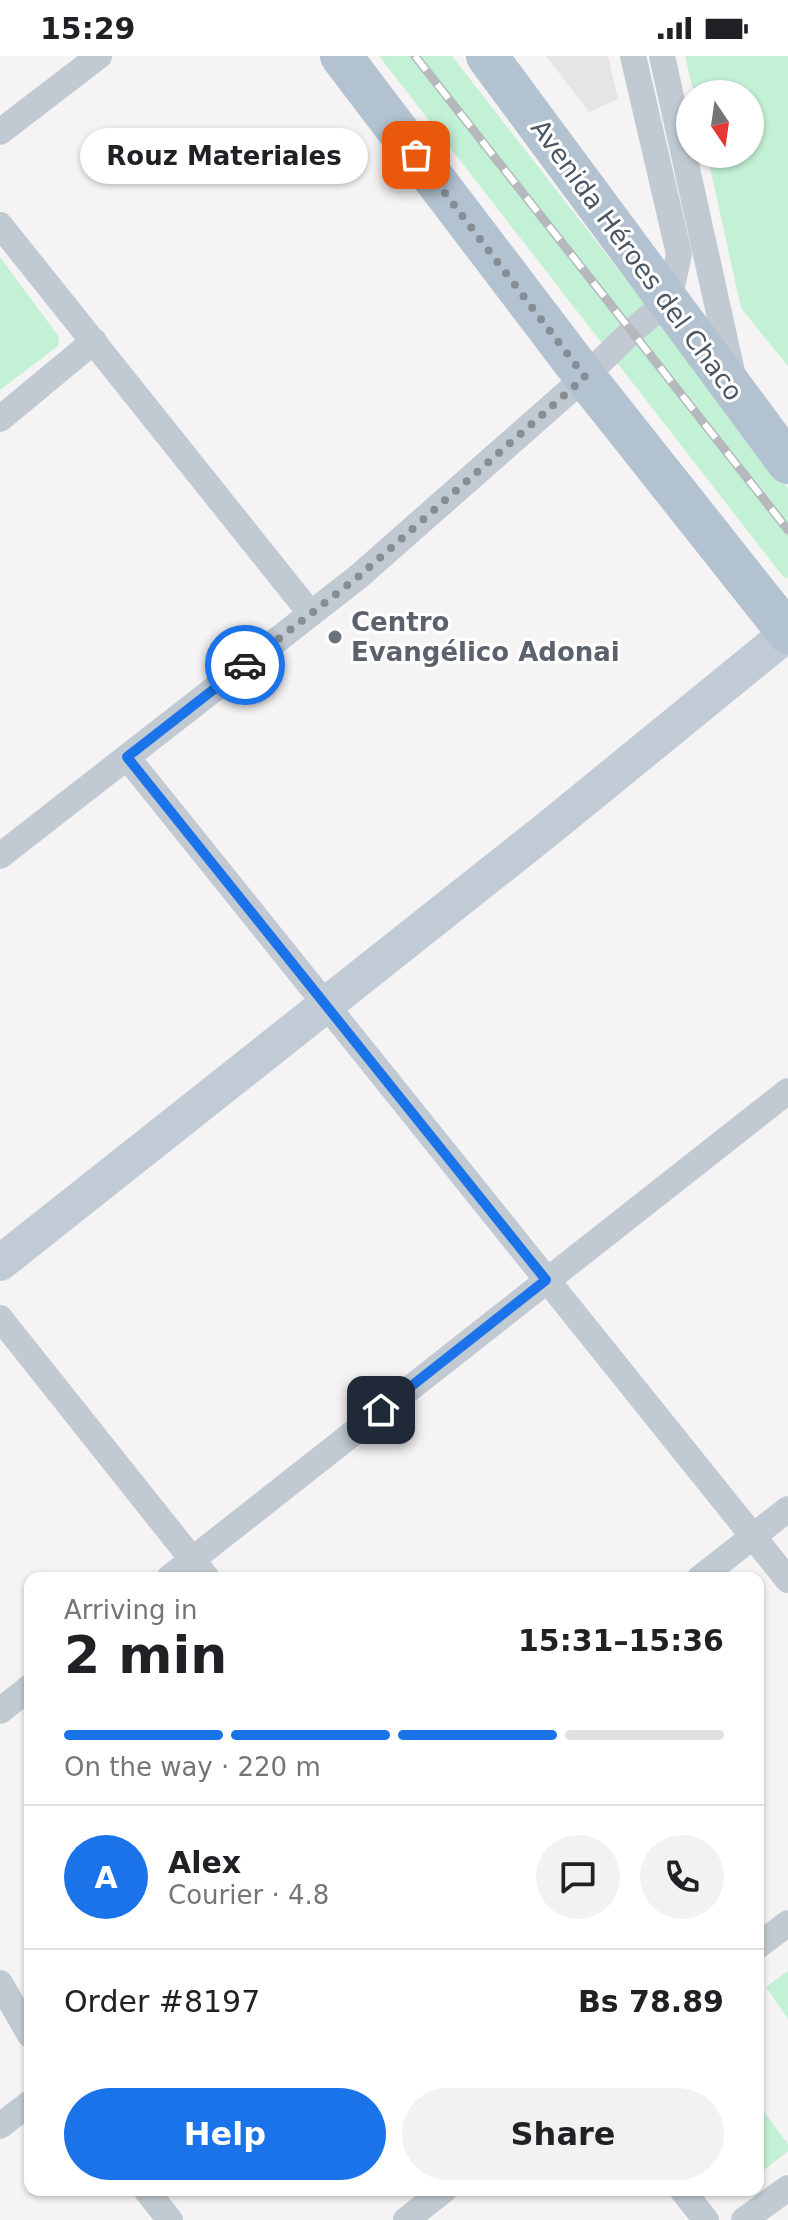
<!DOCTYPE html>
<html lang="en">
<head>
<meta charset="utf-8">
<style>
	body { margin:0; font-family:"DejaVu Sans",sans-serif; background:#f2f2f2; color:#202124; height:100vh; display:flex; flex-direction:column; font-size:30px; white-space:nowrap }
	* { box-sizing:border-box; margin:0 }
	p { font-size:26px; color:#757577 }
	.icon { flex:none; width:44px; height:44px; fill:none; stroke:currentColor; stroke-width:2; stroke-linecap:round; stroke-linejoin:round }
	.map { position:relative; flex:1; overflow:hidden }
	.details { position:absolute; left:24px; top:1516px; width:740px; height:624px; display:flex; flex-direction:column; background:#fff; border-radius:16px; box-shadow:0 2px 6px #0004 }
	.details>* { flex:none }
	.needle { width:52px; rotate:167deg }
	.fabs { position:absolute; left:676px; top:24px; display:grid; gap:16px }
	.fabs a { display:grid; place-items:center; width:88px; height:88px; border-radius:50%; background:#fff; box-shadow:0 2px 6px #0004; font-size:40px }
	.pin { position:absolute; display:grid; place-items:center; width:68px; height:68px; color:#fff; margin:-34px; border-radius:16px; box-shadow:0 4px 12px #0006 }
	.courier { position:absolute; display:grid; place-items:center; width:80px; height:80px; margin:-40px; border:6px solid #1a73e8; border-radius:50%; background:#fff; color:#222; box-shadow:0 2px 10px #0007 }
	.bubble { position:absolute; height:56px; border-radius:28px; background:#fff; box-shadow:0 2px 6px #0004; font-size:26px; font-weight:700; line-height:56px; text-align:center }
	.summary em { font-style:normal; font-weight:700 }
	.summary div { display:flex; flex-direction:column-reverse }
	.summary { display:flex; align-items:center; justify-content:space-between; height:136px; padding:0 40px }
	h1 { font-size:52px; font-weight:700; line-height:60px }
	.bar { display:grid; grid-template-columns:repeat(4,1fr); gap:12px 8px; align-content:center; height:96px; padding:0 40px }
	.bar i { height:10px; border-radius:6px; background:#e0e0e0 }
	.bar .active { background:#1a73e8 }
	.bar p { grid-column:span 4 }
	.line { display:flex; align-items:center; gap:20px; padding:0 40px; border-top:2px solid #e0e0e0 }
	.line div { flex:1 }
	.round { display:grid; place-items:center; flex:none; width:84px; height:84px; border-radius:42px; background:#f2f2f2 }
	.button { display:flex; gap:16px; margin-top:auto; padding:16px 40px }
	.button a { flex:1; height:92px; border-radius:48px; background:#1a73e8; color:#fff; font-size:32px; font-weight:700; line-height:92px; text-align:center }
	.button a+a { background:#f2f2f2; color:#202124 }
	.status { display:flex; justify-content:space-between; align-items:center; height:56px; padding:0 40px; background:#fff; direction:ltr }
	.status svg { height:22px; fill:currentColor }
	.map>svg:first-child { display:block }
	.education { fill:#e6e4e5 }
	.green { fill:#c3f1d5 }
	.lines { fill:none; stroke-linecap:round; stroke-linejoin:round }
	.minor { stroke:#c1cad2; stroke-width:26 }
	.secondary { stroke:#c1cbd6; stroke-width:36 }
	.primary { stroke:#b3c2d1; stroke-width:42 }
	.rail-casing { stroke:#b5b8bd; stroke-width:9 }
	.rail { stroke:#fff; stroke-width:6; stroke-dasharray:18; stroke-linecap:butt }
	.done { stroke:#868d94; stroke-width:8; stroke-dasharray:0 14.4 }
	.route { stroke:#1a73e8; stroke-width:10 }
	.worship-dot { fill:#6b7280; stroke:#fff; stroke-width:3 }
	.labels { text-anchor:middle; stroke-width:6; stroke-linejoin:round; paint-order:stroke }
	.street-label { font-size:26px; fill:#4a5661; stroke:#fff }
	.worship-label { font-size:26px; font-weight:bold; fill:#5b616d; stroke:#fff; text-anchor:start }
</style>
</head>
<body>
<div class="status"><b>15:29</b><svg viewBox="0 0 49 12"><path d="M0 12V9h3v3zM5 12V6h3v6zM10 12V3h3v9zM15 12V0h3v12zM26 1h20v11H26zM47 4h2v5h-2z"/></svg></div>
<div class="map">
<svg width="788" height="2164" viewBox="0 0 788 2164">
	<rect width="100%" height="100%" fill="#f5f3f3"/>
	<path class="education" d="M 546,0 L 608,0 L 618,43 L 589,56 Z"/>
	<path class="green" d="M 379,0 L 452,0 L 788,432 L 788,521 L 785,523 Z
		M 685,0 L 788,0 L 788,310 L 741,252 L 707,98 L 750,98 L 750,38 L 694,38 Z
		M 0,201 L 59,281 L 58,290 L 0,334 Z
		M 788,1915 L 788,1963 L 766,1931 Z
		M 758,2048 L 788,2088 L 788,2095 L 758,2119 Z"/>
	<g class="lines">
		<path class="minor" d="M 662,0 L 733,320
			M 0,76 L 99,0
			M 0,169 L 311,558
			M 0,363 L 94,285
			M 127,701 L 788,1524
			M 0,800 L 358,521 L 585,321 L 631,276 L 669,244 L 679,198 L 633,0
			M 0,1262 L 207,1522
			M 169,1522 L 788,1035
			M 700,1522 L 788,1453
			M 0,1655 L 30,1631
			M 758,1890 L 788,1867
			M 0,1927 L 30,1979
			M 0,2070 L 30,2047
			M 146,2134 L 170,2164
			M 682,2134 L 706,2164
			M 406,2164 L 444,2134
			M 744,2164 L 788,2132"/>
		<path class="secondary" d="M 0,1207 L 549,772 L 788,577"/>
		<path class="primary" d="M 341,0 L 585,321 L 788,577
			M 487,0 L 788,407"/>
		<defs>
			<path id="rail" d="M 415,0 L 788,474"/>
		</defs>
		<use href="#rail" class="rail-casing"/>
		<use href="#rail" class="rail"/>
	</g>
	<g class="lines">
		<path class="done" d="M 245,609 L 358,521 L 585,321 L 416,99"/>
		<path class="route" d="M 245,609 L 127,701 L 546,1224 L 381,1354"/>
	</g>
	<circle class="worship-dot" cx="335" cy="581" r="8"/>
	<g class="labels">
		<g class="street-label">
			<text transform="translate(637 204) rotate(54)" y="9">Avenida Héroes del Chaco</text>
		</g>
		<g class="worship-label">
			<text x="351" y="575">Centro<tspan x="351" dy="30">Evangélico Adonai</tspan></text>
		</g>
	</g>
</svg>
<div class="fabs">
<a><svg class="needle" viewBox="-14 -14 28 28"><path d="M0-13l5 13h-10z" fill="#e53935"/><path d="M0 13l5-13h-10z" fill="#757577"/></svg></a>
</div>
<div class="pin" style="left:416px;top:99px;background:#ea580c"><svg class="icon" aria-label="bag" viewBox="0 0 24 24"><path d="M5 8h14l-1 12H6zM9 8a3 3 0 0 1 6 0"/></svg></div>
<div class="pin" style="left:381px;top:1354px;background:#1f2937"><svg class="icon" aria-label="home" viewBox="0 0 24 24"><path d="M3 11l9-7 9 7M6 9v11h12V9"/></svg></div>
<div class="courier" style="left:245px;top:609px"><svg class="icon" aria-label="car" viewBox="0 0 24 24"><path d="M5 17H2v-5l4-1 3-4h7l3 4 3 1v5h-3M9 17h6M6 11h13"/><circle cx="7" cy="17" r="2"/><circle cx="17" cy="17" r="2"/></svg></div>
<div class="bubble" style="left:80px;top:72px;width:288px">Rouz Materiales</div>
<section class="details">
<div class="summary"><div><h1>2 min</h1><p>Arriving in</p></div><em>15:31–15:36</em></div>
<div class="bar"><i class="active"></i><i class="active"></i><i class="active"></i><i></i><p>On the way · 220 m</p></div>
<div class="line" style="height:144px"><b class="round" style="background:#1a73e8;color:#fff">A</b><div><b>Alex</b><p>Courier · 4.8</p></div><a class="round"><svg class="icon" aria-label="chat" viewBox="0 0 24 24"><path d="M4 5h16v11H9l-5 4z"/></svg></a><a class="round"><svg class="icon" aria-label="phone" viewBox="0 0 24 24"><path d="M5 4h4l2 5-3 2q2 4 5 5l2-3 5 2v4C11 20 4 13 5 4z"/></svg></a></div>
<div class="line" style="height:104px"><div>Order #8197</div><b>Bs 78.89</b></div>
<div class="button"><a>Help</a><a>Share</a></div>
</section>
</div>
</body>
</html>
